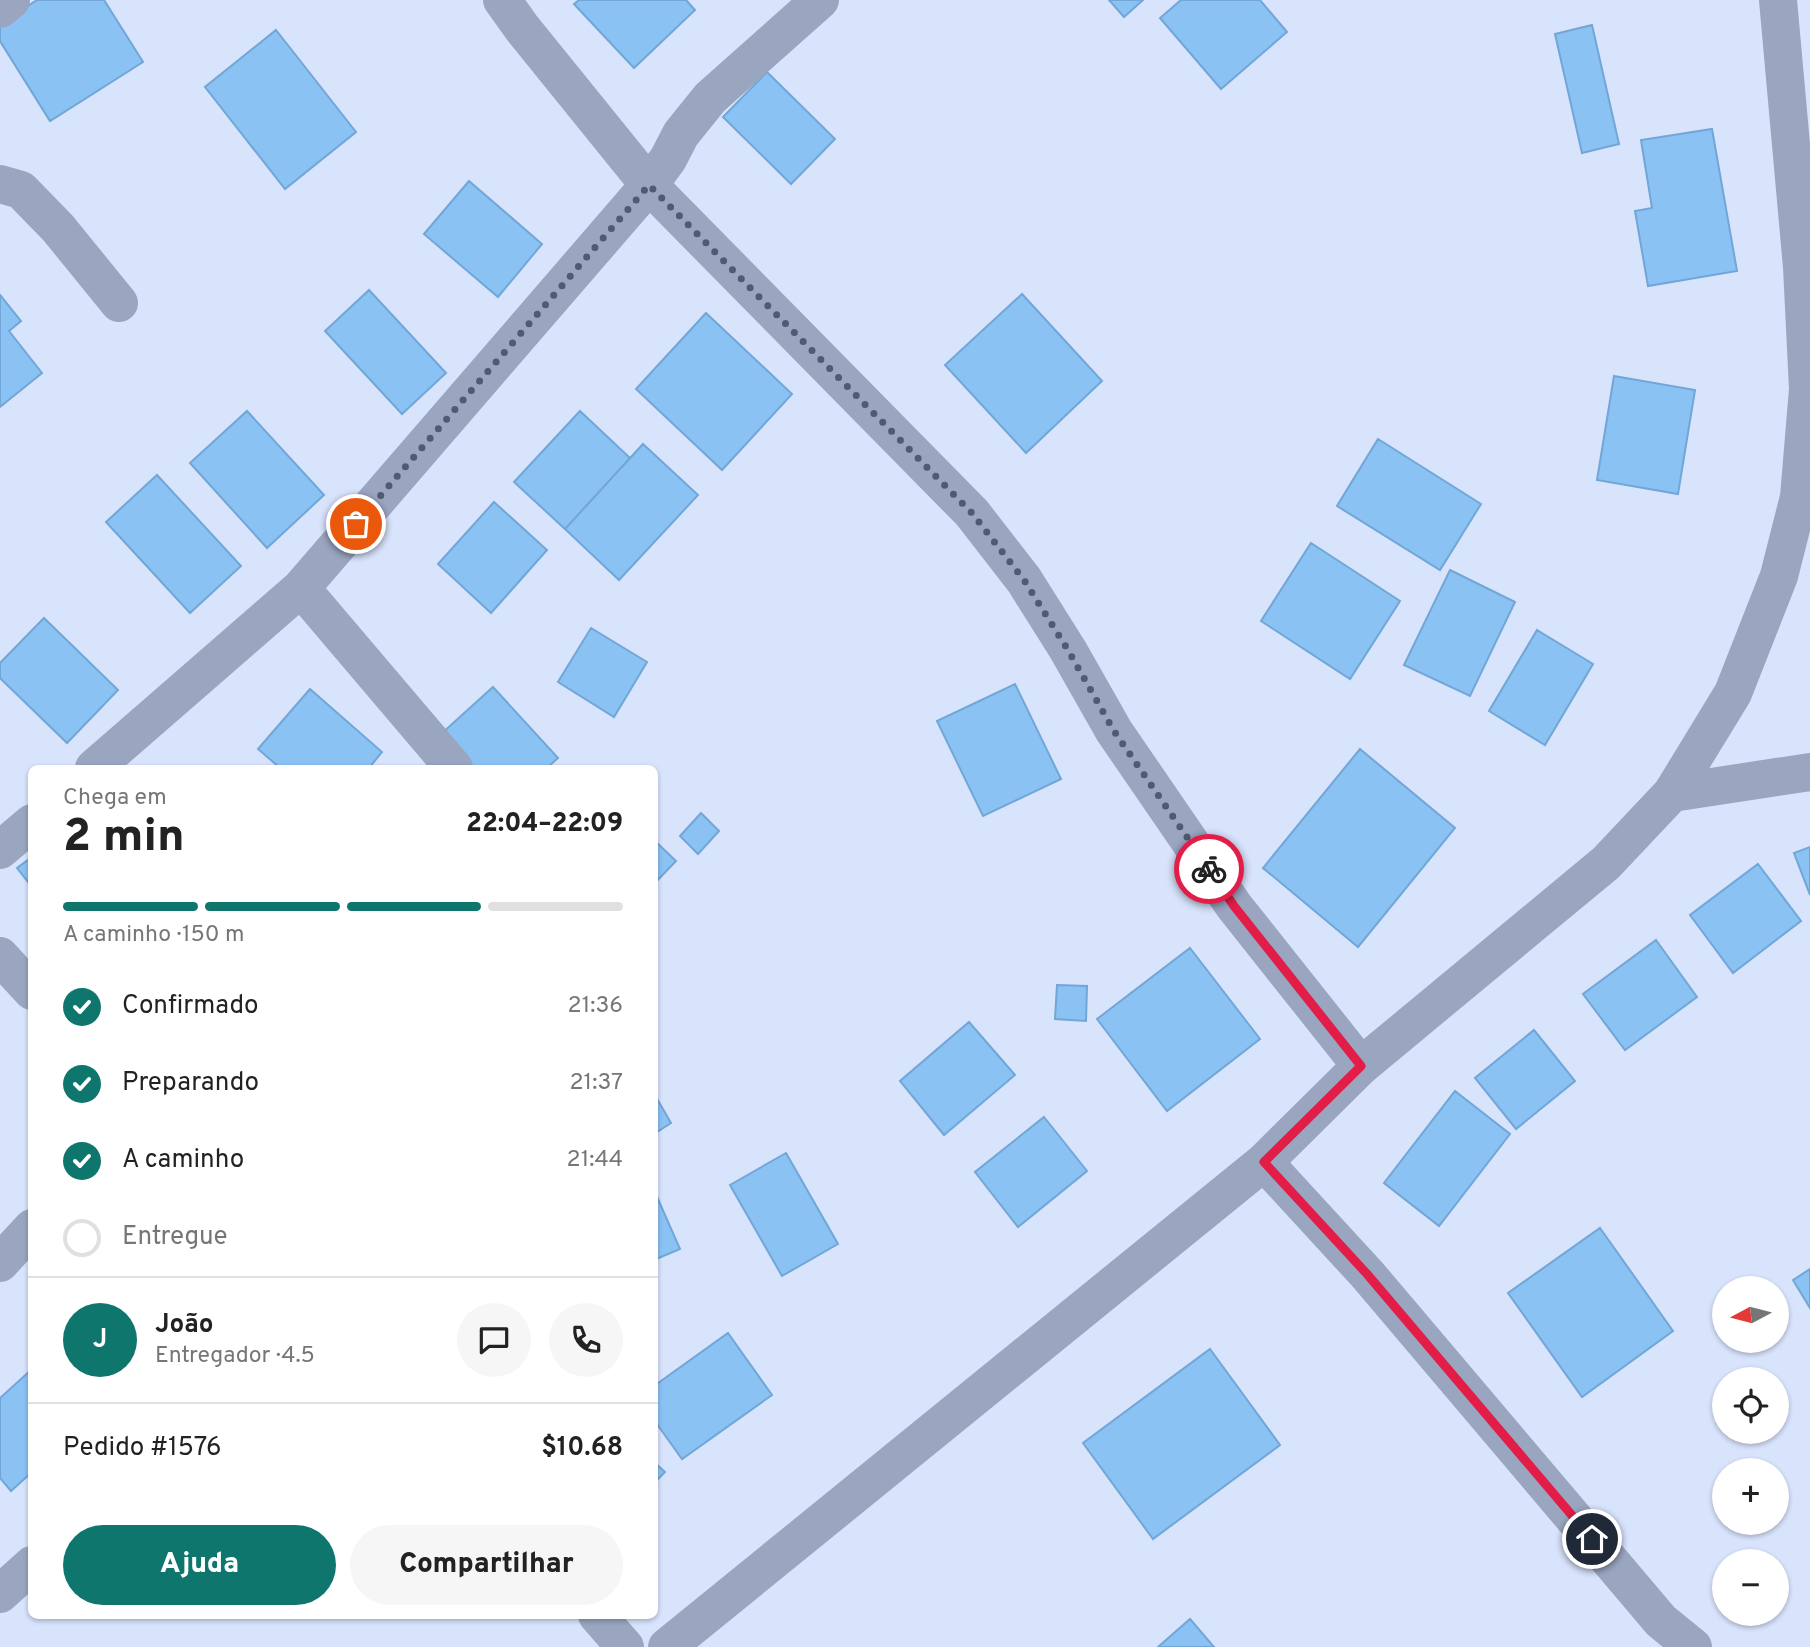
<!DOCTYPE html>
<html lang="pt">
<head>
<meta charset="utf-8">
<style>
	body { margin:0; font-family:Overpass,sans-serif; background:#f6f6f6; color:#222; height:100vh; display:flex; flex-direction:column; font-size:26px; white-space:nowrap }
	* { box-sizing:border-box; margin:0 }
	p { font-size:23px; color:#767676 }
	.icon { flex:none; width:38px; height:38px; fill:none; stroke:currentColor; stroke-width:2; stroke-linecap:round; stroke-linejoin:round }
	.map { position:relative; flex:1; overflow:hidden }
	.drawer { position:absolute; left:28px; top:765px; width:630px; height:854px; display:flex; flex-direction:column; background:#fff; border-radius:10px; box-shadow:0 2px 5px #0004 }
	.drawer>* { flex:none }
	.needle { width:46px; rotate:263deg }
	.fabs { position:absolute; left:1712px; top:1276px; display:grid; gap:14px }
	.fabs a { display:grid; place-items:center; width:77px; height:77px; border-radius:50%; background:#fff; box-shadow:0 2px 5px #0004; font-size:35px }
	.pin { position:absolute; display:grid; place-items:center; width:60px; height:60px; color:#fff; margin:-30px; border:4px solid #fff; border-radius:50%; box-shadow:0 2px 7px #0007 }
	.courier { position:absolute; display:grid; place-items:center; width:70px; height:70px; margin:-35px; border:5px solid #e11d48; border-radius:50%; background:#fff; color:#222; box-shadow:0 2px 9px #0007 }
	.headline em { font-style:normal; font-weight:800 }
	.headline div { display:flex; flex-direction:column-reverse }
	.headline { display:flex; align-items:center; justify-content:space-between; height:119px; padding:0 35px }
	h1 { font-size:46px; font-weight:800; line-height:52px }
	.bar { display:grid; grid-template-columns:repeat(4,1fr); gap:10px 7px; align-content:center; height:84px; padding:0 35px }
	.bar i { height:9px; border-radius:5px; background:#e0e0e0 }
	.bar .active { background:#0f766e }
	.bar p { grid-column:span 4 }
	.line { display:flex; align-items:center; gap:18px; padding:0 35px; border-top:2px solid #e0e0e0 }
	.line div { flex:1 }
	.round { display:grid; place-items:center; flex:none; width:74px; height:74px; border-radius:37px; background:#f6f6f6 }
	ol { padding:0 35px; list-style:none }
	li { display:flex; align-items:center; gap:21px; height:77px }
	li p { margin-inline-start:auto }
	li .icon { padding:7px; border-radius:50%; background:#0f766e; color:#fff; stroke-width:4 }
	li:last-child { color:#767676 }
	li i { width:38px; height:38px; border:4px solid #e0e0e0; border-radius:50% }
	.cta { display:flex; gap:14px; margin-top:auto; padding:14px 35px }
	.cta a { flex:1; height:80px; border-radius:42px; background:#0f766e; color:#fff; font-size:28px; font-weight:800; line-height:80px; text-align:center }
	.cta a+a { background:#f6f6f6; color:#222 }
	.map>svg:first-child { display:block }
	.building { fill:#8bc2f4; stroke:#71a6d7; stroke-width:2 }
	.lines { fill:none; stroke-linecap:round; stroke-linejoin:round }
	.minor { stroke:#9aa5c0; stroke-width:38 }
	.done { stroke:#515a71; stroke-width:7; stroke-dasharray:0 12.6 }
	.route { stroke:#e11d48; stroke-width:9 }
</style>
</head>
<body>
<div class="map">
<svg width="1810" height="1647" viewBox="0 0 1810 1647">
	<rect width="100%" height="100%" fill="#d8e3fc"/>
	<path class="building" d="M 37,0 L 104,0 L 143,62 L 50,121 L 0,41 L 0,24 Z
		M 579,0 L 686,0 L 695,10 L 634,68 L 574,4 Z
		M 1109,0 L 1143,0 L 1124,17 Z
		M 1181,0 L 1260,0 L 1287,32 L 1221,89 L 1160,18 Z
		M 1592,25 L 1619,144 L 1582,153 L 1555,34 Z
		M 276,30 L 356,132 L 285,189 L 205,87 Z
		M 767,72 L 835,139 L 791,184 L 723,117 Z
		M 1712,129 L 1737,271 L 1648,286 L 1635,211 L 1652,208 L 1641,140 Z
		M 469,181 L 542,244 L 498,297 L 424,234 Z
		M 369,290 L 446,373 L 402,414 L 325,331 Z
		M 1022,294 L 1102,381 L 1026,453 L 945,365 Z
		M 0,295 L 21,321 L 9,331 L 42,373 L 0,407 Z
		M 706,313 L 792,394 L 722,470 L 636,389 Z
		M 1614,376 L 1695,390 L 1678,494 L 1597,480 Z
		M 247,411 L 324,495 L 267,548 L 190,463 Z
		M 580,411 L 630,458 L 565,529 L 514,482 Z
		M 1378,439 L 1481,504 L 1440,570 L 1337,506 Z
		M 643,444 L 698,495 L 619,580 L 565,529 Z
		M 157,475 L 241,566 L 190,613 L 106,522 Z
		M 494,502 L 547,550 L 491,613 L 438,564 Z
		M 1311,543 L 1400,601 L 1350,679 L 1261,621 Z
		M 1450,570 L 1515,602 L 1470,696 L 1404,665 Z
		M 44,618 L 118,690 L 67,743 L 0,678 L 0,663 Z
		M 591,628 L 647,662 L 614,717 L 558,682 Z
		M 1537,630 L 1593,664 L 1545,745 L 1489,711 Z
		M 1015,684 L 1061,779 L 983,816 L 937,721 Z
		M 493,687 L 558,758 L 547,768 L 473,768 L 441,734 Z
		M 310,689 L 382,752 L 369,768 L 280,768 L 258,749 Z
		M 1360,749 L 1455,828 L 1358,947 L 1263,868 Z
		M 701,813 L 719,831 L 698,854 L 680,836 Z
		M 654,840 L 676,861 L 654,884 Z
		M 1810,847 L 1810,895 L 1794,853 Z
		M 32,857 L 32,887 L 17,868 Z
		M 1758,864 L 1801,921 L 1733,973 L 1690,915 Z
		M 1656,940 L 1697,997 L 1625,1050 L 1583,994 Z
		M 1190,948 L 1260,1039 L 1167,1111 L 1097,1019 Z
		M 1057,985 L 1087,986 L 1086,1021 L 1055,1019 Z
		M 969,1022 L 1015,1075 L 944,1135 L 900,1081 Z
		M 1534,1030 L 1575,1081 L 1516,1129 L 1475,1078 Z
		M 1455,1091 L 1510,1134 L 1439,1226 L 1384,1183 Z
		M 656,1097 L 671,1123 L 654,1134 L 654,1098 Z
		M 1044,1117 L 1087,1171 L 1018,1227 L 975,1172 Z
		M 786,1153 L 838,1244 L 782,1276 L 730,1185 Z
		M 654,1190 L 680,1249 L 654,1260 Z
		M 1600,1228 L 1673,1331 L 1582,1397 L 1508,1293 Z
		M 1810,1269 L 1810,1308 L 1793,1280 Z
		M 728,1333 L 772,1395 L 682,1459 L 654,1420 L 654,1386 Z
		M 1210,1349 L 1280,1445 L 1153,1539 L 1083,1443 Z
		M 32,1369 L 32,1472 L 11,1491 L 0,1478 L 0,1398 Z
		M 654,1462 L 665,1472 L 654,1483 Z
		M 1190,1619 L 1214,1647 L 1158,1647 Z"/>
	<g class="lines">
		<path class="minor" d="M 820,0 L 710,98 L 681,134 L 668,159 L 649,185 L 972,513 L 1024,580 L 1068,650 L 1114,731 L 1234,906 L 1361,1066
			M 0,9 L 11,0
			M 0,184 L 21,190 L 58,228 L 119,303
			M 301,588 L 454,768
			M 94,768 L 301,588 L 649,185 L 522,28 L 502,0
			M 1672,793 L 1810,772
			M 0,850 L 32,823
			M 0,956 L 32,991
			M 1264,1162 L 1367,1274 L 1661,1621 L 1693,1647
			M 0,1263 L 32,1228
			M 0,1594 L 32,1565
			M 597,1615 L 625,1647
			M 667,1647 L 1264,1162 L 1361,1066 L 1606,863 L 1672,793 L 1733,693 L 1779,576 L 1799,497 L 1808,389 L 1802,267 L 1778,0"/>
	</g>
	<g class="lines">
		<path class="done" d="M 356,524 L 649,185 L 972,513 L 1024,580 L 1068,650 L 1114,731 L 1209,869"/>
		<path class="route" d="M 1209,869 L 1234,906 L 1361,1066 L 1264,1162 L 1367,1274 L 1592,1539"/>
	</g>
</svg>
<div class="fabs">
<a><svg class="needle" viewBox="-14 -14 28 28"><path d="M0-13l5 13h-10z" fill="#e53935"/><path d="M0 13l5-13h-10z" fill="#767676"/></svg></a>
<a><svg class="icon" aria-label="locate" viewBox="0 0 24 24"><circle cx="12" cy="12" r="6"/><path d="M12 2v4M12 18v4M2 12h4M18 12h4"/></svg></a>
<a>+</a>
<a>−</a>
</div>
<div class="pin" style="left:356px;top:524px;background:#ea580c"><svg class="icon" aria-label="bag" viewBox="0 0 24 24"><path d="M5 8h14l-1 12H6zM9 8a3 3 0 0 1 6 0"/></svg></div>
<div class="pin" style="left:1592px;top:1539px;background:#1f2937"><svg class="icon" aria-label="home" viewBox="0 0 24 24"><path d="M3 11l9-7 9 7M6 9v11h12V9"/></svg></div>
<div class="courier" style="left:1209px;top:869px"><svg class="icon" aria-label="bike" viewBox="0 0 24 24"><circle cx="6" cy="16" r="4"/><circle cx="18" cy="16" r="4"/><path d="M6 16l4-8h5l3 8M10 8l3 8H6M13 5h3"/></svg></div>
<section class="drawer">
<div class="headline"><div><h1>2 min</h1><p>Chega em</p></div><em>22:04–22:09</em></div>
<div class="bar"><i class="active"></i><i class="active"></i><i class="active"></i><i></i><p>A caminho · 150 m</p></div>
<ol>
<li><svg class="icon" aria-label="check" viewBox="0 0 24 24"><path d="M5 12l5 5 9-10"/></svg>Confirmado<p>21:36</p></li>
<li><svg class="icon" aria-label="check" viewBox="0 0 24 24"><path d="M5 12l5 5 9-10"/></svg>Preparando<p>21:37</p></li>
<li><svg class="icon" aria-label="check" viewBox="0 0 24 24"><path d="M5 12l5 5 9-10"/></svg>A caminho<p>21:44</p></li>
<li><i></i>Entregue</li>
</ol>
<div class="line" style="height:126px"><b class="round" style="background:#0f766e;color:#fff">J</b><div><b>João</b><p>Entregador · 4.5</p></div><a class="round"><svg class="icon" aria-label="chat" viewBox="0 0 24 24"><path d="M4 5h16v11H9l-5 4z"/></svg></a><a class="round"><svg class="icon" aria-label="phone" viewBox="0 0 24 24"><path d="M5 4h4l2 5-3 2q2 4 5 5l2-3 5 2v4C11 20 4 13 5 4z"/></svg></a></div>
<div class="line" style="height:91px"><div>Pedido #1576</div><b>$10.68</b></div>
<div class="cta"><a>Ajuda</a><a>Compartilhar</a></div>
</section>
</div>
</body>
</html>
